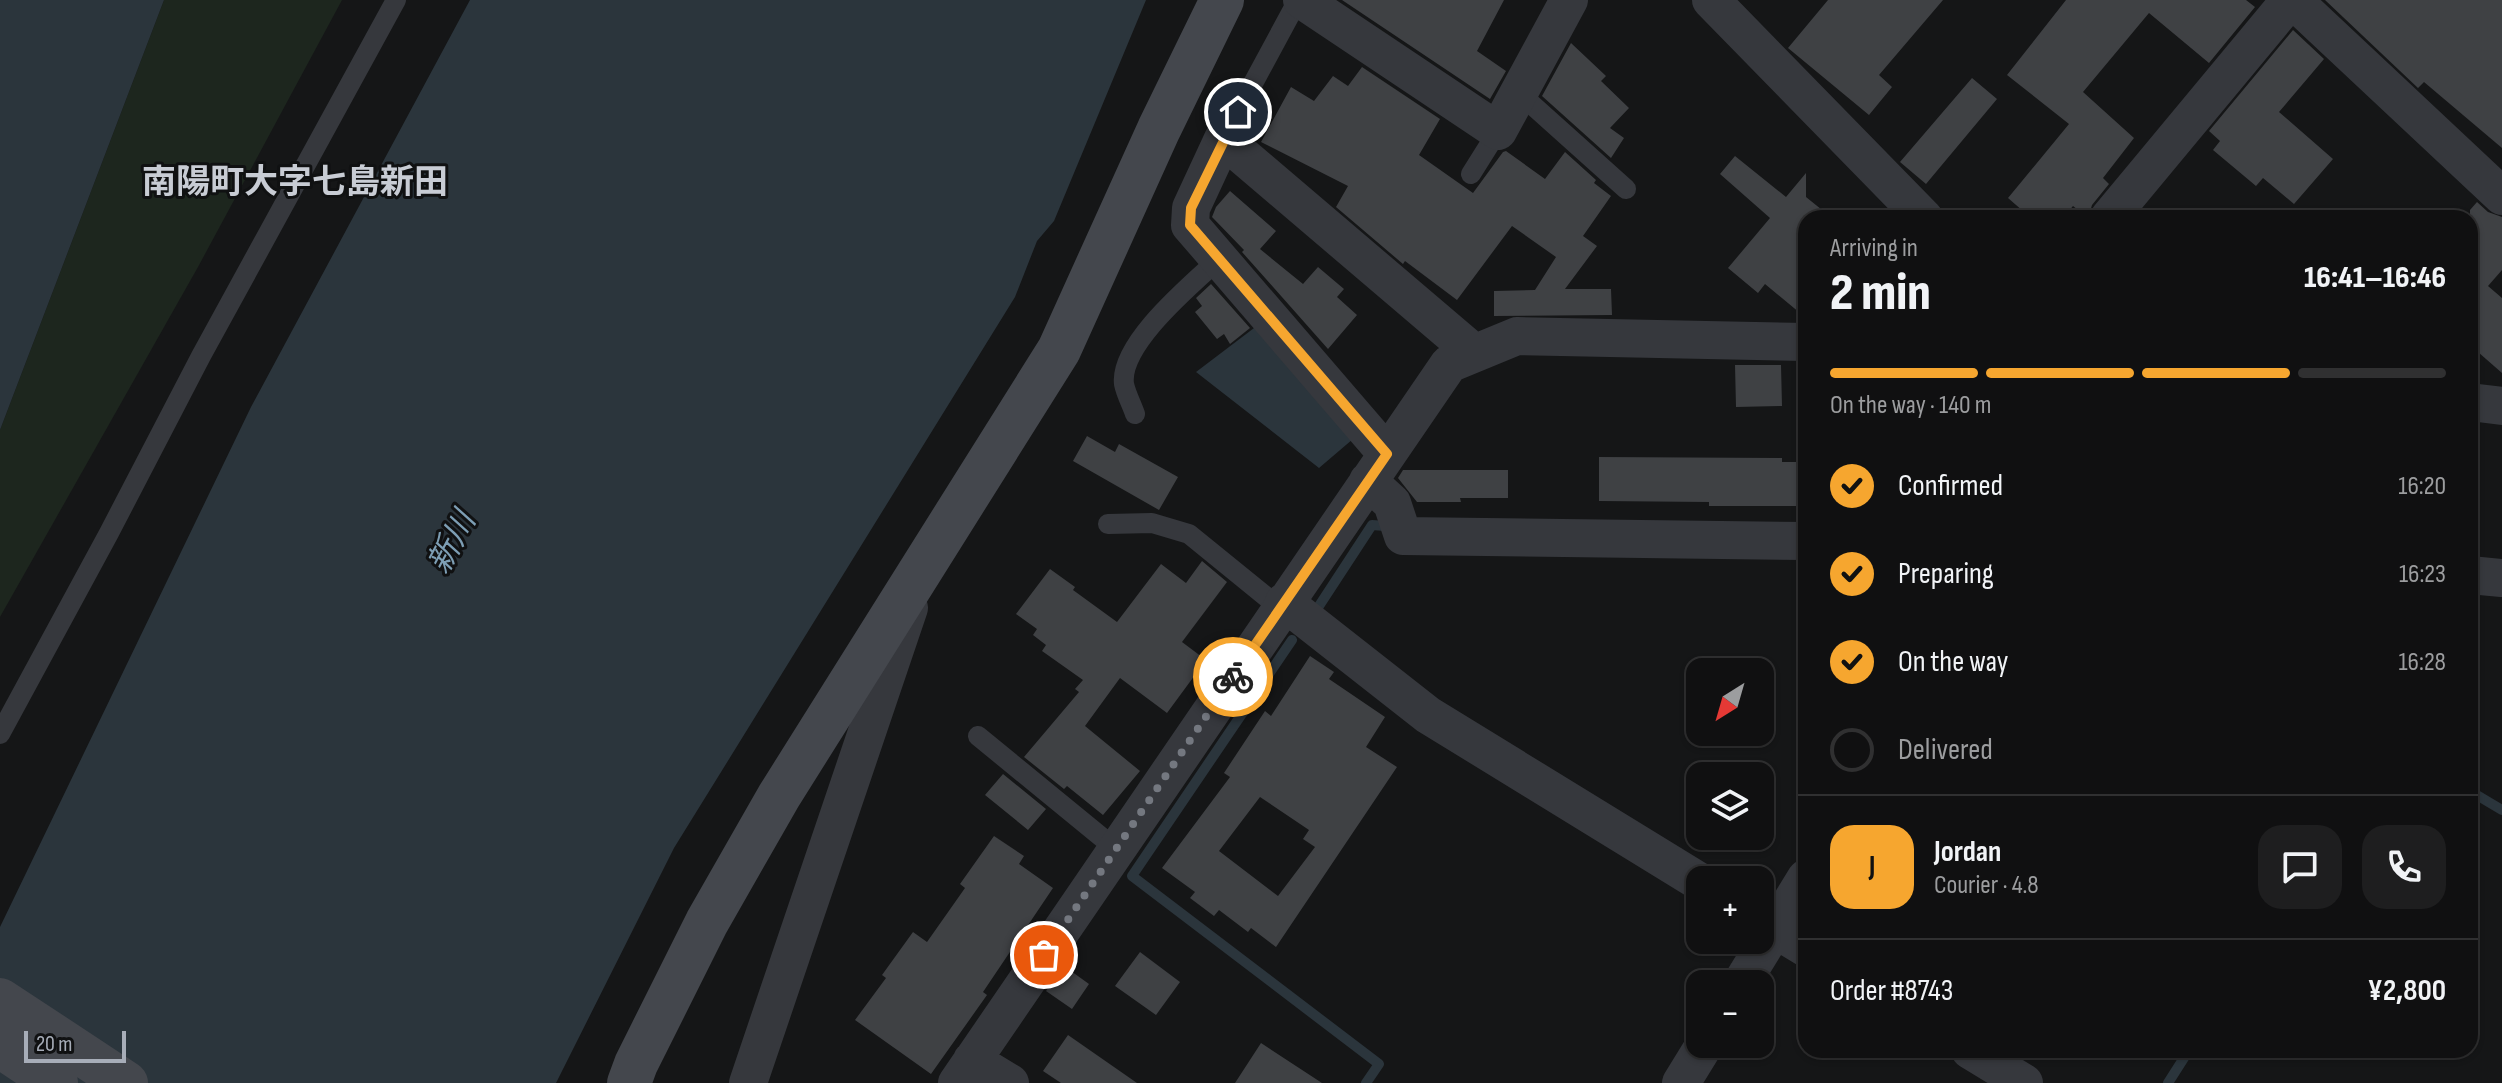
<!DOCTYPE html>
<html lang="en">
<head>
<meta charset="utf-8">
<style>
	body { margin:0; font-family:"Sofia Sans Condensed","Noto Sans JP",sans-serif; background:#1e1e1f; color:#f1f3f6; height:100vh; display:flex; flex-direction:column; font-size:30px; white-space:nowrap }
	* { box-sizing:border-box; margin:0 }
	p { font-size:26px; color:#9c9d9f }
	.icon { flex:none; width:44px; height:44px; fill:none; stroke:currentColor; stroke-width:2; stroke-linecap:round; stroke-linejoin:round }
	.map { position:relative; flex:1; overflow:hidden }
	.details { position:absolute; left:1798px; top:210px; width:680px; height:848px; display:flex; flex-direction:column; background:#101011; border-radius:24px; box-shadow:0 2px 6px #0004,0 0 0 2px #303031 }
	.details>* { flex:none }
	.needle { width:52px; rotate:217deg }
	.buttons { position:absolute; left:1686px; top:658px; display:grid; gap:16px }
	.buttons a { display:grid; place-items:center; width:88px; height:88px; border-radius:16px; background:#101011; box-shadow:0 2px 6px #0004,0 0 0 2px #303031; font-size:40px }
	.scale { position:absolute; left:24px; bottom:20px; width:102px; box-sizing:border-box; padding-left:8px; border:4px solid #a7adb8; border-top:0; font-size:22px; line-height:28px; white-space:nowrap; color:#a7adb8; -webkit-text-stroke:6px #101112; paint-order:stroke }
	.pin { position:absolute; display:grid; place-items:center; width:68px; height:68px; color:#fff; margin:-34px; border:4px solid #fff; border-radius:50%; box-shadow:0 2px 8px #0007 }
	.courier { position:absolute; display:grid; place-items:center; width:80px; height:80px; margin:-40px; border:6px solid #f6a62f; border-radius:50%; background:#fff; color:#222; box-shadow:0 2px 10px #0007 }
	.headline em { font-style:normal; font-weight:800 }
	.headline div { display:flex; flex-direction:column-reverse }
	.headline { display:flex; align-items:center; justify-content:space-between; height:136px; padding:0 32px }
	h1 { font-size:52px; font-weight:800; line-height:60px }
	.bar { display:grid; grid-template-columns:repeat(4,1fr); gap:12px 8px; align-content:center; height:96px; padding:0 32px }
	.bar i { height:10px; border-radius:6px; background:#303031 }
	.bar .active { background:#f6a62f }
	.bar p { grid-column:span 4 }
	.line { display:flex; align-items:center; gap:20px; padding:0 32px; border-top:2px solid #303031 }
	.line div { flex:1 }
	.round { display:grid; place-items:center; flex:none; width:84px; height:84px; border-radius:24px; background:#1e1e1f }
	ol { padding:0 32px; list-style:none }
	li { display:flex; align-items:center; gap:24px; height:88px }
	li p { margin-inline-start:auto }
	li .icon { padding:8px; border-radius:50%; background:#f6a62f; color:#111; stroke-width:4 }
	li:last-child { color:#9c9d9f }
	li i { width:44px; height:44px; border:4px solid #303031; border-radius:50% }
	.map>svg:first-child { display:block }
	.green { fill:#1d261e }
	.water { fill:#2b353c }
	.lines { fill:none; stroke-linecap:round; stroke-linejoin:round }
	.stream { stroke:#2b353c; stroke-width:10 }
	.building { fill:#3f4144; fill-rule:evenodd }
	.lane { stroke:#36383d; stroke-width:20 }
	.street { stroke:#36383d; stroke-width:38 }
	.secondary { stroke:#44474d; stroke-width:44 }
	.done { stroke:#747880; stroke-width:8; stroke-dasharray:0 14.4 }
	.route { stroke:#f6a62f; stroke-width:10 }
	.labels { text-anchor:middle; stroke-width:6; stroke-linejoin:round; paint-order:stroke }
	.water-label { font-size:32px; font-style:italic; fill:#7d9eb4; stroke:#101112 }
	.quarter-label { font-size:34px; font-weight:bold; fill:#c8ccd4; stroke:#101112 }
</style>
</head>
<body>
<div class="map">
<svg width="2502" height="1083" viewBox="0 0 2502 1083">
	<rect width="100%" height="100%" fill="#151617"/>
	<path class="green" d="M 164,0 L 342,0 L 198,267 L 0,617 L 0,430 Z"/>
	<path class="water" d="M 0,0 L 164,0 L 0,430 Z
		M 470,0 L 1146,0 L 1054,221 L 1037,241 L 1015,297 L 674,848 L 556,1083 L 0,1083 L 0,927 L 251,407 Z
		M 1258,325 L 1353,439 L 1319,468 L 1196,372 Z"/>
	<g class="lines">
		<path class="stream" d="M 1319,606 L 1372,525 L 1385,526
			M 1292,640 L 1132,876 L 1379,1064 L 1366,1083
			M 2470,791 L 2502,810
			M 2168,1083 L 2189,1050"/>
	</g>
	<path class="building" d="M 1342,0 L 1504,0 L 1477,51 L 1506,71 L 1490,99 Z
		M 1828,0 L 1943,0 L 1879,75 L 1892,87 L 1869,115 L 1788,48 Z
		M 2066,0 L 2246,0 L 2255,7 L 2209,63 L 2149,13 L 2083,92 L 2134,138 L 2103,178 L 2109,184 L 2092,205 L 2088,218 L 2073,206 L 2063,218 L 2031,218 L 2008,198 L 2069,124 L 2007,75 Z
		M 2325,0 L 2502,0 L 2502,148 L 2424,82 L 2418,88 Z
		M 2293,30 L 2324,59 L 2279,112 L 2333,159 L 2294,204 L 2263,178 L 2256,186 L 2213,150 L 2220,141 L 2209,131 Z
		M 1571,43 L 1606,76 L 1601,81 L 1629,108 L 1610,128 L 1624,138 L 1611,158 L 1542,96 Z
		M 1362,67 L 1440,119 L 1419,155 L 1473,193 L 1503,152 L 1506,151 L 1545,179 L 1565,152 L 1596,180 L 1594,183 L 1611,196 L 1583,236 L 1597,246 L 1565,289 L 1611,289 L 1612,315 L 1494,316 L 1494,291 L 1535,290 L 1556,257 L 1512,226 L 1457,300 L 1405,261 L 1403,264 L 1336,207 L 1348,186 L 1261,142 L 1291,87 L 1314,101 L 1333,76 L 1348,86 Z
		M 1972,78 L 1997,99 L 1926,184 L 1900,162 Z
		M 1735,156 L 1786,197 L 1806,173 L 1806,197 L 1832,218 L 1806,218 L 1806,318 L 1765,284 L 1758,293 L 1728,268 L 1770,218 L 1720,174 Z
		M 1230,191 L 1276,231 L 1260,249 L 1303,284 L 1318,267 L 1344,289 L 1337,297 L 1357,315 L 1328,349 L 1242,252 L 1244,250 L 1212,217 L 1216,207 Z
		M 2477,202 L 2488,212 L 2502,217 L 2502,270 L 2488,286 L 2502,298 L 2502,373 L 2470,345 L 2470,210 Z
		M 1211,284 L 1250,328 L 1230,344 L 1224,334 L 1217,339 L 1195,312 L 1202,306 L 1196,298 Z
		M 1735,365 L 1781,365 L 1782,406 L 1736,407 Z
		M 1087,436 L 1115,452 L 1119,444 L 1178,477 L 1159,510 L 1073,461 Z
		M 1599,457 L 1782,458 L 1782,462 L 1806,462 L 1806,506 L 1709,506 L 1709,502 L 1599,501 Z
		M 1403,470 L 1508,470 L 1508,498 L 1460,498 L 1461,502 L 1417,502 L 1398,478 Z
		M 1202,561 L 1227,582 L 1182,642 L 1206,660 L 1167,713 L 1120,678 L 1085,726 L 1140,771 L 1103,815 L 1067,786 L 1064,789 L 1024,757 L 1079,692 L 1075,689 L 1083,680 L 1042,651 L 1046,645 L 1033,635 L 1037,629 L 1016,614 L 1050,569 L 1075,587 L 1073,590 L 1117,622 L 1161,564 L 1186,583 Z
		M 1310,656 L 1334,672 L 1329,679 L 1385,717 L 1366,747 L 1397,767 L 1276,947 L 1251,928 L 1248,932 L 1219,910 L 1214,916 L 1190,898 L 1195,892 L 1162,868 L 1230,777 L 1224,773 L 1265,711 L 1271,716 ZM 1260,797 L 1309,830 L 1303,839 L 1315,847 L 1278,896 L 1219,851 Z
		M 1003,774 L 1046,809 L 1028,830 L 985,795 Z
		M 994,836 L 1024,856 L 1019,864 L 1053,888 L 983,992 L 987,995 L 931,1074 L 855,1020 L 886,978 L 882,975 L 913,932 L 927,942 L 965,888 L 960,884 Z
		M 1140,952 L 1180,982 L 1156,1015 L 1115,986 Z
		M 1064,966 L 1089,984 L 1072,1009 L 1046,991 Z
		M 1068,1035 L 1137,1083 L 1061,1083 L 1043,1071 Z
		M 1261,1043 L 1322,1083 L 1235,1083 Z"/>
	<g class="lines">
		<path class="lane" d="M 1519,93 L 1626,189
			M 1223,139 L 1298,0
			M 1471,174 L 1498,131
			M 1135,414 C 1132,405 1126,394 1124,384 C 1119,344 1192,284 1219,259
			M 1108,524 L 1152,523 L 1189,534 L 1280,608
			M 0,734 L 109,533 L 201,356 L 396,0
			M 978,736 L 1116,849"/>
		<path class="street" d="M 1302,0 L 1498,131 L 1569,0
			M 1711,0 L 1924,218
			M 2293,0 L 2502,196
			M 2109,218 L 2290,0
			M 2470,402 L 2502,406
			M 1387,454 L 1190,225 L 1191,208 L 1223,139 L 1473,352
			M 1368,481 L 1392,503 L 1403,536 L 1806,541
			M 2470,575 L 2502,578
			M 1284,602 L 1428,715 L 1700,882
			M 1760,920 L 1806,948
			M 1741,984 L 1806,878
			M 1970,1050 L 2024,1083
			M 972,1060 L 1010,1083
			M 748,1083 L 909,608
			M 957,1083 L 1449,364 L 1517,336 L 1806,342
			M 1681,1083 L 1705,1044"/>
		<path class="secondary" d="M 0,1000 L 126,1083
			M 0,1046 L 56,1083
			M 629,1083 L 636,1064 L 707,922 L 779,796 L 1059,350 L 1159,129 L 1222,0"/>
	</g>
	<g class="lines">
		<path class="done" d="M 1044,955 L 1233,677"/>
		<path class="route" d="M 1233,677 L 1387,454 L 1190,225 L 1191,208 L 1238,112"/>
	</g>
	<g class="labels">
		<g class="water-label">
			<text transform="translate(451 542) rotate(-62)" y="11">新川</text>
		</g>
		<g class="quarter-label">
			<text x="295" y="193">南陽町大字七島新田</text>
		</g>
	</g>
</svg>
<div class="buttons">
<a><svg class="needle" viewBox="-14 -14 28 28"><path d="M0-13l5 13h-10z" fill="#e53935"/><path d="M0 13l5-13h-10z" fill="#9c9d9f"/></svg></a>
<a><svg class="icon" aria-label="layers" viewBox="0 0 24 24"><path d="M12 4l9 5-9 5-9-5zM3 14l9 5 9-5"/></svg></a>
<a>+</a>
<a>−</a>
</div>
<div class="scale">20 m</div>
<div class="pin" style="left:1044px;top:955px;background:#ea580c"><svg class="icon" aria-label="bag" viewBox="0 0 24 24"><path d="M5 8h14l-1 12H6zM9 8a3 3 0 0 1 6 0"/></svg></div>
<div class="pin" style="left:1238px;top:112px;background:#1f2937"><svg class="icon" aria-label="home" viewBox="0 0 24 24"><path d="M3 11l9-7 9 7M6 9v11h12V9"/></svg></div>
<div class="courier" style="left:1233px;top:677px"><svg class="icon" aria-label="bike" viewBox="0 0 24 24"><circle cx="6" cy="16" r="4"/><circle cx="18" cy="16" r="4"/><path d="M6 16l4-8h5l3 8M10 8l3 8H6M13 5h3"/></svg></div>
<section class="details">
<div class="headline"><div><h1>2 min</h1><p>Arriving in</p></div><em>16:41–16:46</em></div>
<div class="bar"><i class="active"></i><i class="active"></i><i class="active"></i><i></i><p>On the way · 140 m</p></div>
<ol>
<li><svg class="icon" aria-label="check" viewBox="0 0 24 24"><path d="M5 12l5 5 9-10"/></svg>Confirmed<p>16:20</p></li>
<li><svg class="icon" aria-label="check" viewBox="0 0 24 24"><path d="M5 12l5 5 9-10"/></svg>Preparing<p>16:23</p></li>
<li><svg class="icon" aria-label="check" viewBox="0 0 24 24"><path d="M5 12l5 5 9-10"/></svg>On the way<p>16:28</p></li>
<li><i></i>Delivered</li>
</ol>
<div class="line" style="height:144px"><b class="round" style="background:#f6a62f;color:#111">J</b><div><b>Jordan</b><p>Courier · 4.8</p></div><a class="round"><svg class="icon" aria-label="chat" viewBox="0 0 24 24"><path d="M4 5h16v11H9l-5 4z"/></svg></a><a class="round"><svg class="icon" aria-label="phone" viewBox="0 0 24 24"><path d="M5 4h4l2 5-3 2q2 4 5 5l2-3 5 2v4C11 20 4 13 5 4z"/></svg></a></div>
<div class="line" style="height:104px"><div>Order #8743</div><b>¥2,800</b></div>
</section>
</div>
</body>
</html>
